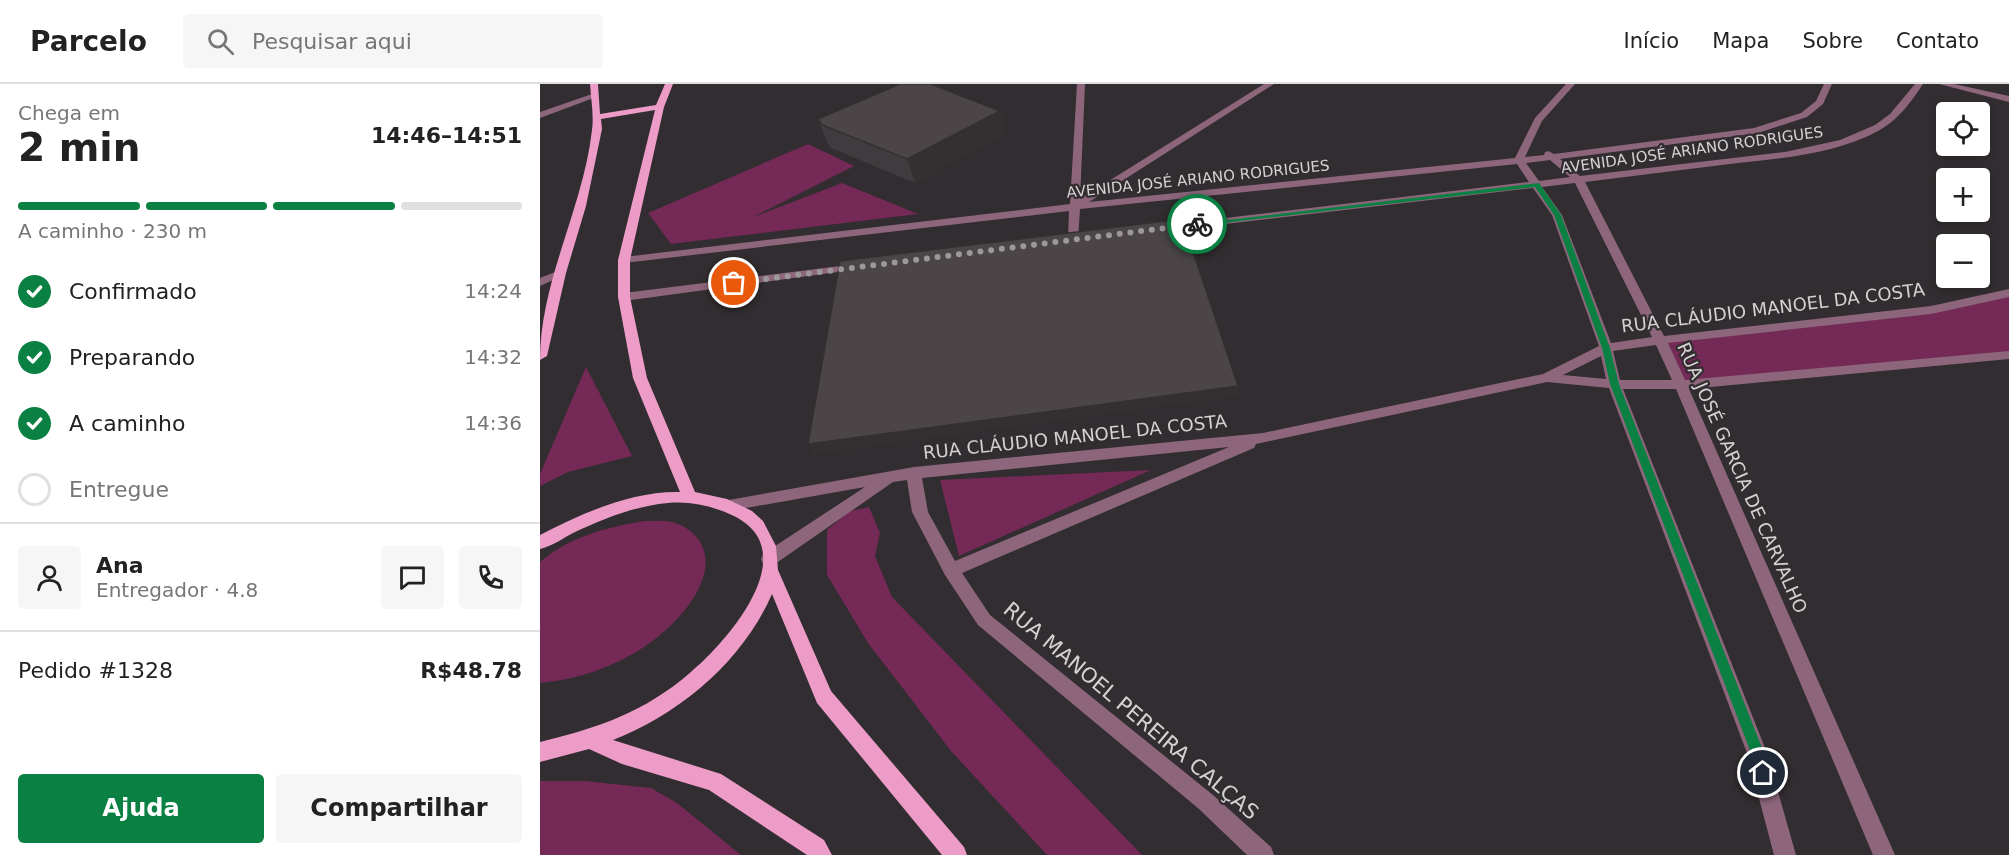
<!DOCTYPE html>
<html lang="pt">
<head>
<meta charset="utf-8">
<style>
	body { margin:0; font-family:"DejaVu Sans",sans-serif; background:#f6f6f6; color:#222; height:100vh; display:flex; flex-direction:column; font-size:22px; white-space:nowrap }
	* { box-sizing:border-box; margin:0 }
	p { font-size:20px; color:#767676 }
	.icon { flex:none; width:33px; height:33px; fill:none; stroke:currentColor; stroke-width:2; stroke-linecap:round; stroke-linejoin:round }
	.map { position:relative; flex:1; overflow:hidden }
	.drawer { display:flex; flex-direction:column; background:#fff; width:540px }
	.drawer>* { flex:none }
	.buttons { position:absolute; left:1396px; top:18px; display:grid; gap:12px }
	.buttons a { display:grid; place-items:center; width:54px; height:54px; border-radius:6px; background:#fff; box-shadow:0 3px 9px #0003; font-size:30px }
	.pin { position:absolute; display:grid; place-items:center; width:51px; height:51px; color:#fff; margin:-26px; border:3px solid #fff; border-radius:50%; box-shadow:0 2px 6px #0007 }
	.courier { position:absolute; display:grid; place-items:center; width:60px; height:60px; margin:-30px; border:4px solid #0b8043; border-radius:50%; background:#fff; color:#222; box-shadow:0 2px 8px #0007 }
	.head em { font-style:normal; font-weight:600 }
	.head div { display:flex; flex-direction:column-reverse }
	.head { display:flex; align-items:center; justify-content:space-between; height:102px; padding:0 18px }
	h1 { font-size:39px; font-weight:600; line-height:45px }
	.bar { display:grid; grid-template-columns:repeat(4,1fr); gap:9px 6px; align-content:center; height:72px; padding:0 18px }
	.bar i { height:8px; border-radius:4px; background:#e0e0e0 }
	.bar .current { background:#0b8043 }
	.bar p { grid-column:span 4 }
	.line { display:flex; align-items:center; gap:15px; padding:0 18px; border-top:2px solid #e0e0e0 }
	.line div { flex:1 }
	.round { display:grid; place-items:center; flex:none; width:63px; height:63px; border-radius:6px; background:#f6f6f6 }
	ol { padding:0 18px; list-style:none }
	li { display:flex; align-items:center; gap:18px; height:66px }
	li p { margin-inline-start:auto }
	li .icon { padding:6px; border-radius:50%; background:#0b8043; color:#fff; stroke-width:4 }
	li:last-child { color:#767676 }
	li i { width:33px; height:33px; border:3px solid #e0e0e0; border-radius:50% }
	.primary-button { display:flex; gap:12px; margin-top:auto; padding:12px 18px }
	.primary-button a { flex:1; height:69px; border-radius:6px; background:#0b8043; color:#fff; font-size:24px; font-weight:600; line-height:69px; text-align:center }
	.primary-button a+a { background:#f6f6f6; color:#222 }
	header { display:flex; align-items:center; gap:36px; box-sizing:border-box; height:84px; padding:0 30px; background:#fff; border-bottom:2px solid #e0e0e0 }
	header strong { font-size:28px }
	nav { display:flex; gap:33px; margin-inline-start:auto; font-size:21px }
	.search { width:420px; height:54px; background:#f6f6f6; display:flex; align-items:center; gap:15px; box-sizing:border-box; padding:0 21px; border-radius:6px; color:#767676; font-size:22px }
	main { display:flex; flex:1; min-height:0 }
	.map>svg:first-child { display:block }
	.green { fill:#742957 }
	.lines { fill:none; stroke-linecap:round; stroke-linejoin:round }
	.minor { fill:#8d667b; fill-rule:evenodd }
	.major { fill:#ec9cc7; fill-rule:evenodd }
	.wall { fill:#403b3e }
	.shaded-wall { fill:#343032 }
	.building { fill:#4b4548; stroke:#343032; stroke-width:1.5 }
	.route { fill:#0b8043 }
	.done { stroke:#9c989a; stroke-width:6; stroke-dasharray:0 10.8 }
	.labels { text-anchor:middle; stroke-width:4.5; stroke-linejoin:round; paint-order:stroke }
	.far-street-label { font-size:15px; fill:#d5d1d3; stroke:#322d30 }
	.street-label { font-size:18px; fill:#d5d1d3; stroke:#322d30 }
	.near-street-label { font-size:21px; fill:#d5d1d3; stroke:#322d30 }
</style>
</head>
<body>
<header>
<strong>Parcelo</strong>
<div class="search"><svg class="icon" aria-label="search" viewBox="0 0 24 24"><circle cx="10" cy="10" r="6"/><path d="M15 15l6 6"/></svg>Pesquisar aqui</div>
<nav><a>Início</a><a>Mapa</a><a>Sobre</a><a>Contato</a></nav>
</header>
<main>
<section class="drawer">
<div class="head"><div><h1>2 min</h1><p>Chega em</p></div><em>14:46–14:51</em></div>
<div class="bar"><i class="current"></i><i class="current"></i><i class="current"></i><i></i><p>A caminho · 230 m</p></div>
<ol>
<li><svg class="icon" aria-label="check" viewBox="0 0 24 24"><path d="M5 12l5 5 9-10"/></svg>Confirmado<p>14:24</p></li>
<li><svg class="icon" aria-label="check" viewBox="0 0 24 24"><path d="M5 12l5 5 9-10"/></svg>Preparando<p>14:32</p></li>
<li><svg class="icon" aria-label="check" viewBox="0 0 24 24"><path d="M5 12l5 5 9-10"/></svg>A caminho<p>14:36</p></li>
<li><i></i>Entregue</li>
</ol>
<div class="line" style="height:108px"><a class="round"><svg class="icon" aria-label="person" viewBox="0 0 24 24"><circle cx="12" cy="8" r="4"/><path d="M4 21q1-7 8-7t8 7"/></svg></a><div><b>Ana</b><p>Entregador · 4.8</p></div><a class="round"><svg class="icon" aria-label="chat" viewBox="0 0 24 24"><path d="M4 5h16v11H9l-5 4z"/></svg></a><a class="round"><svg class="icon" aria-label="phone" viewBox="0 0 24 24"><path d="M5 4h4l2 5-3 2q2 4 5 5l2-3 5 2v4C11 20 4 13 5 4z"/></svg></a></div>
<div class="line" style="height:78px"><div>Pedido #1328</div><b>R$48.78</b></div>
<div class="primary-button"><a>Ajuda</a><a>Compartilhar</a></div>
</section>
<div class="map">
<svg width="1469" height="771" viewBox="0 0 1469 771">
	<rect width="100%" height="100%" fill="#322d30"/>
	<path class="green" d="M 268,60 L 314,82 L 211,134 L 302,99 L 378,130 L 131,160 L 108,129 Z
		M 1469,210 L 1469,269 L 1143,299 L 1123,257 L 1391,227 Z
		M 46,283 L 92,372 L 28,388 L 0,402 L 0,390 Z
		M 611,386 L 419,472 L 400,396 Z
		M 329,423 L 340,449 L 335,472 L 352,513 L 602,771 L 507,771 L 411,667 L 328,559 L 287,491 L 287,446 L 310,427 Z
		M 104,437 C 113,437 123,436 132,438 C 142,440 152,447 158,455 C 185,492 134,544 104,563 C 72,584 38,595 0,599 L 0,478 C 29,453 67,443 104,437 Z
		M 0,697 L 44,697 L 111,704 L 137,719 L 201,771 L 0,771 Z"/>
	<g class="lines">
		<path class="minor" d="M 537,0 L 545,0 L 540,115 L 724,0 L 734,0 L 549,118 L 975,74 L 995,34 L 1026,0 L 1035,0 L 1002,37 L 985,73 L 1004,71 L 1005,68 L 1008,67 L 1014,70 L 1214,44 L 1261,29 L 1276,17 L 1284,0 L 1292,0 L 1283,20 L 1267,33 L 1218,49 L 1020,75 L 1040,92 L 1245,68 L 1300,56 L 1335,41 L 1350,30 L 1375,0 L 1383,0 C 1371,18 1359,35 1340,46 C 1295,71 1240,74 1190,80 C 1141,86 1093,92 1045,98 L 1124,252 L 1391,222 L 1469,205 L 1469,213 L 1391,230 L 1128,259 L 1145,296 L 1469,267 L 1469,275 L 1149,305 L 1355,771 L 1333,771 L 1136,305 L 1083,305 L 1227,669 L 1256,771 L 1234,771 L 1207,669 L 1069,304 L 1007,298 L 716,360 L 714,364 L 422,489 L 450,531 L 673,711 L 731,763 L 734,771 L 707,771 L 659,725 L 438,541 L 405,491 L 372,428 L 367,396 L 353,398 L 235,480 L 229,482 L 223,480 L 221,475 L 223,470 L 325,403 L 189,427 L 183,425 L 181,421 L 183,417 L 374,383 L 723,349 L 1003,290 L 1059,262 L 1012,131 L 993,104 L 626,147 L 621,144 L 626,141 L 989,98 L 977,80 L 540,125 L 538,155 L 533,158 L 528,155 L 529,127 L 84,179 L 78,176 L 84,173 L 530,120 ZM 1010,76 L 1030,93 L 999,97 L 986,79 ZM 1035,99 L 1112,253 L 1071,259 L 1022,131 L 1002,103 ZM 1116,261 L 1132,296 L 1080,296 L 1073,267 ZM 1061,272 L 1066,295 L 1023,291 ZM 689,363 L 415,477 L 388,428 L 382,394 Z
			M 1399,0 L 1414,0 L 1469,12 L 1469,18 Z
			M 52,10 L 59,12 L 0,34 L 0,28 Z
			M 316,180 L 320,181 L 320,185 L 84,217 L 78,213 L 84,209 Z
			M 20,186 L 24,187 L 24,191 L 0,202 L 0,194 Z"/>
		<path class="major" d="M 50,0 L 58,0 L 60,30 L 116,21 L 125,0 L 133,0 L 124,23 L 90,176 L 90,213 L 107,294 L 155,408 L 187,415 L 212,427 L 223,437 L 236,462 L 238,486 L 291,607 L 424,763 L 427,771 L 402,771 L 277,619 L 232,510 C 203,577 140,630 73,656 L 181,690 L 284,756 L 292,771 L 267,771 L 169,706 L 82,680 L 49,665 L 0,678 L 0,658 C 58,644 105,628 151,588 C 187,558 266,468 194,432 C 173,422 151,417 128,419 C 94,422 63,435 33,449 C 22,455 12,462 0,465 L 0,451 C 43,429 91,407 140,408 L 93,294 L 78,213 L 78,176 L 115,26 L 61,35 L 62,45 L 46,122 L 26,189 L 7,272 L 0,276 C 0,197 43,125 52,46 C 54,32 51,15 50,0 Z"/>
	</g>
	<path class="wall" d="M 460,27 L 465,50 L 375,99 L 291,64 L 287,58 L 278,35 Z"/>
	<path class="shaded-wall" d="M 460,27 L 465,50 L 375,99 L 367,75 Z
		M 698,302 L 698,312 L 274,370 L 268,360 Z"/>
	<path class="building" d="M 360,0 L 391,0 L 460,27 L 367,75 L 282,41 L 278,35 Z
		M 642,135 L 698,302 L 268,360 L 300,177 Z"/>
	<path class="route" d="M 999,99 L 1021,131 L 1070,264 L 1079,300 L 1224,669 L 1229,689 L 1227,694 L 1223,696 L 1218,694 L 1211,669 L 1070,300 L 1062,264 L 1014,131 L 995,103 L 657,142 L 654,140 Z"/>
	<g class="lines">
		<path class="done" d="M 194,199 L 657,140"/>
	</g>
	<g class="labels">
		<g class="far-street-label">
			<text transform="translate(1152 66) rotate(-8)" y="5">AVENIDA JOSÉ ARIANO RODRIGUES</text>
			<text transform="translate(658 95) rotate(-6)" y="5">AVENIDA JOSÉ ARIANO RODRIGUES</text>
		</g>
		<g class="street-label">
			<text transform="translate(1233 224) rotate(-7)" y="6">RUA CLÁUDIO MANOEL DA COSTA</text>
			<text transform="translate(535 353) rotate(-6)" y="6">RUA CLÁUDIO MANOEL DA COSTA</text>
			<text transform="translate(1202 394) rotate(66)" y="6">RUA JOSÉ GARCIA DE CARVALHO</text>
		</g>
		<g class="near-street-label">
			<text transform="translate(591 627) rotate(40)" y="7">RUA MANOEL PEREIRA CALÇAS</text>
		</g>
	</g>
</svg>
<div class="buttons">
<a><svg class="icon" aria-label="locate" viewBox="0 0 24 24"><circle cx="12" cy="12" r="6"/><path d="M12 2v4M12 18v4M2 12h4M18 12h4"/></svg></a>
<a>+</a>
<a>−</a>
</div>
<div class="pin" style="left:194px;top:199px;background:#ea580c"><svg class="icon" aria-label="bag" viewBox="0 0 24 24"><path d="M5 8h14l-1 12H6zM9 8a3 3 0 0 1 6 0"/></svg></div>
<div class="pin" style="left:1223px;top:689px;background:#1f2937"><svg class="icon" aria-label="home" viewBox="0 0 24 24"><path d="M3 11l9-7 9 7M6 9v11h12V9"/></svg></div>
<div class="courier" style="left:657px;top:140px"><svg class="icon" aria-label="bike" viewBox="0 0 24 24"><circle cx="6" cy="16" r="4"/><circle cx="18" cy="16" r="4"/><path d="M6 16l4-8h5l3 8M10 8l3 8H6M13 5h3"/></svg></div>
</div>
</main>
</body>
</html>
